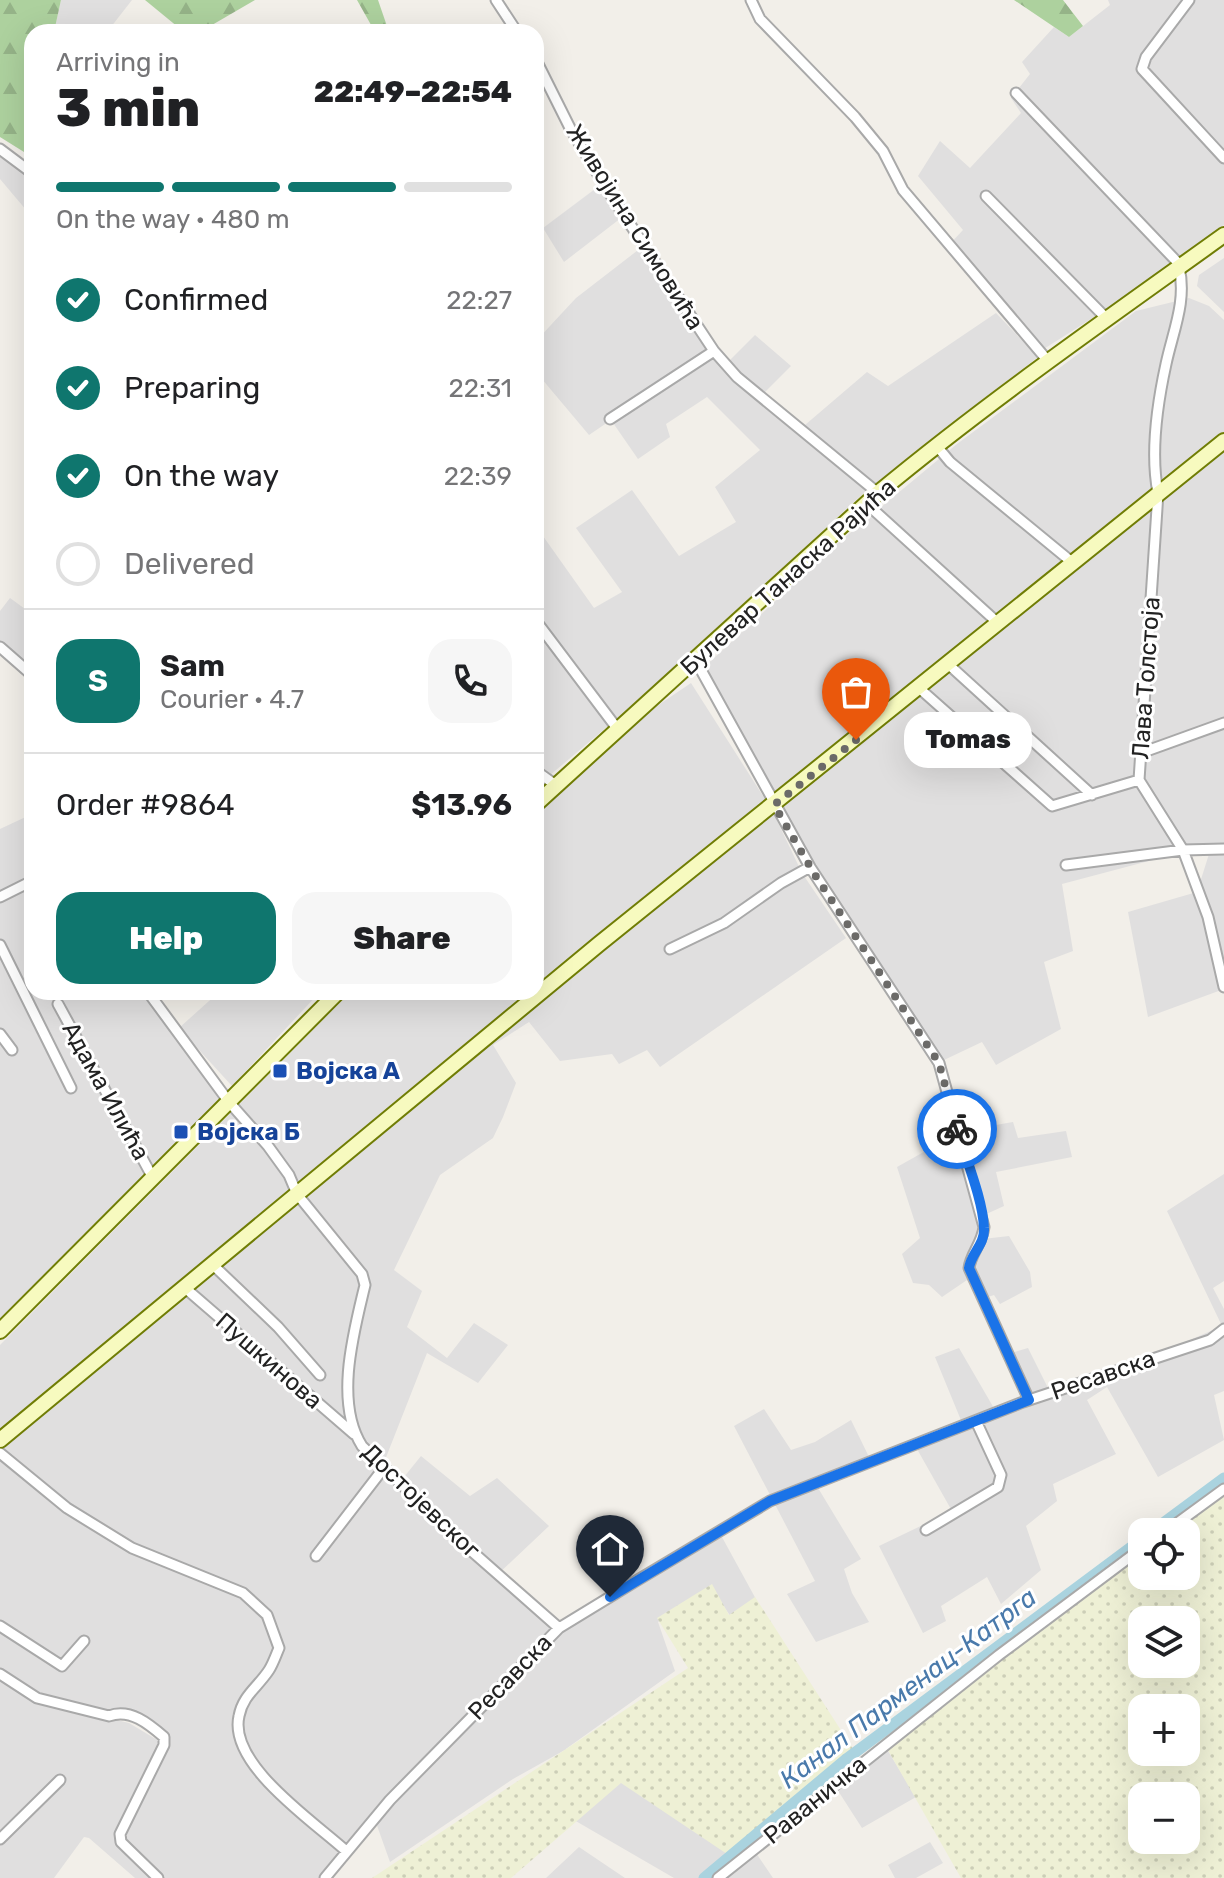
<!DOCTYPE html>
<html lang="en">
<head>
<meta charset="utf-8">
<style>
	body { margin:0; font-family:Rubik,sans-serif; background:#f6f6f6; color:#202124; height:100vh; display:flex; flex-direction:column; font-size:30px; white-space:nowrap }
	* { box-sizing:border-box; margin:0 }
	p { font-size:26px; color:#757577 }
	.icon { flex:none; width:44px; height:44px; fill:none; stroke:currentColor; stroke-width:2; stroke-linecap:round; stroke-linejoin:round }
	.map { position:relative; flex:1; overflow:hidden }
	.sheet { position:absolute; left:24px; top:24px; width:520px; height:976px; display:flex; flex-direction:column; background:#fff; border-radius:24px; box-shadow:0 8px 32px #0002 }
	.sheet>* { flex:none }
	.tools { position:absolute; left:1128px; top:1518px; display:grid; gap:16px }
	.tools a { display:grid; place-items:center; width:72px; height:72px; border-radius:16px; background:#fff; box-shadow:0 8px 32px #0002; font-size:40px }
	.pin { position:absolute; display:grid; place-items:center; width:68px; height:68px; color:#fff; margin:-82px -34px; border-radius:50% 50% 50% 0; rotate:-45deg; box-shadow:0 0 8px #0007 }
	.pin .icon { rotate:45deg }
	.courier { position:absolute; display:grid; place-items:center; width:80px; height:80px; margin:-40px; border:6px solid #1a73e8; border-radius:50%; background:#fff; color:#222; box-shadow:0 2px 10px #0007 }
	.bubble { position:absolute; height:56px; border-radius:24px; background:#fff; box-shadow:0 8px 32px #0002; font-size:26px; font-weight:800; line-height:56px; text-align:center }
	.summary em { font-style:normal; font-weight:800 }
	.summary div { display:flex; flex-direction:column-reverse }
	.summary { display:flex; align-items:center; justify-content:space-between; height:136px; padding:0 32px }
	h1 { font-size:52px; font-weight:800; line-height:60px }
	.bar { display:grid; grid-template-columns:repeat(4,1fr); gap:12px 8px; align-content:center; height:96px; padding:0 32px }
	.bar i { height:10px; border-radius:6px; background:#e0e0e0 }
	.bar .active { background:#0f766e }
	.bar p { grid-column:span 4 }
	.line { display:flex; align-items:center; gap:20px; padding:0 32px; border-top:2px solid #e0e0e0 }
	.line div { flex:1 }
	.round { display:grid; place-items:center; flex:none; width:84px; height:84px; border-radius:24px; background:#f6f6f6 }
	ol { padding:0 32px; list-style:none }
	li { display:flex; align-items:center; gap:24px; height:88px }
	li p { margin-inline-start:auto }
	li .icon { padding:8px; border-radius:50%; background:#0f766e; color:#fff; stroke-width:4 }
	li:last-child { color:#757577 }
	li i { width:44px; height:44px; border:4px solid #e0e0e0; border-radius:50% }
	.cta { display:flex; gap:16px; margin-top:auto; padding:16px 32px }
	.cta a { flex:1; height:92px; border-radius:24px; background:#0f766e; color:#fff; font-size:32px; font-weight:800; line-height:92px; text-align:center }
	.cta a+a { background:#f6f6f6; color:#202124 }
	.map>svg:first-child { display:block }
	.residential { fill:#e0dfdf; fill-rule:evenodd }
	.farmland { fill:url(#farmland-dots); fill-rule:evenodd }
	.forest { fill:url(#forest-firs) }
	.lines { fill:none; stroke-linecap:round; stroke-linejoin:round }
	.canal { stroke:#aad3df; stroke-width:11 }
	.street-casing { stroke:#a9a9a9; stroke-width:13 }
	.secondary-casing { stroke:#707d05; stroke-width:18 }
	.street { stroke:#fff; stroke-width:9 }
	.secondary { stroke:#f7fabf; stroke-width:14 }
	.done { stroke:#6b6a68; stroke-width:8; stroke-dasharray:0 14.4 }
	.route { stroke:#1a73e8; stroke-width:10 }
	.transit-dot { fill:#1a4fb4; stroke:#fff; stroke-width:3 }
	.labels { text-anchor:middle; stroke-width:6; stroke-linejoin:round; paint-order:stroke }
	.street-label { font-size:24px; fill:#222; stroke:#fff }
	.transit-label { font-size:24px; font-weight:bold; fill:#164399; stroke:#fff; text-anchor:start }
	.water-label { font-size:26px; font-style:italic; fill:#4a7aab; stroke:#fff }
</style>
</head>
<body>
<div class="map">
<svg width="1224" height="1878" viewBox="0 0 1224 1878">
	<defs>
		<pattern id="farmland-dots" width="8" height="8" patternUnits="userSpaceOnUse" patternTransform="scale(2)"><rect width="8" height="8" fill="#eef0d5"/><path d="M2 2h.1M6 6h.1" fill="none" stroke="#ccceb7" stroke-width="1.8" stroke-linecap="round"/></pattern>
		<pattern id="forest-firs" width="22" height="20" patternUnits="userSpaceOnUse" patternTransform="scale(2)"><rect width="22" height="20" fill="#add19e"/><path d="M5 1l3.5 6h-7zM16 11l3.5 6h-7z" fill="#95b388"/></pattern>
	</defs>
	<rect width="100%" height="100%" fill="#f2efe9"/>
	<path class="residential" d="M 61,0 L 132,0 L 107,32 L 54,32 Z
		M 1108,0 L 1224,0 L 1224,225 L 1132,293 L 1039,352 L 948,246 L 963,230 L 918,176 L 940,141 L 970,168 L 1021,113 L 1011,98 L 1030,74 L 1022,62 L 1054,27 L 1069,37 L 1110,5 Z
		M 0,157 L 32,177 L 32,217 L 0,179 Z
		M 599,186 L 621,218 L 564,262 L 543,228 Z
		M 642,247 L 710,353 L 727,363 L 755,335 L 791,366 L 763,394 L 805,425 L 867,372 L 888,386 L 996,313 L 1038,357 L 867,490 L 647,693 L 536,787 L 536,505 L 542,514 L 538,529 L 594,608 L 622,592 L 576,528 L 632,490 L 679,556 L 736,522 L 715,487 L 760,450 L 707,397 L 666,424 L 670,437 L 638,459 L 611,420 L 589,435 L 536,372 L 536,341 L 576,298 Z
		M 1224,258 L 1224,312 L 1197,286 L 1199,275 Z
		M 1189,298 L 1209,306 L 1224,320 L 1224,989 L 1148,1017 L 1128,912 L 1197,892 L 1209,854 L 1179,853 L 1062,884 L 1073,951 L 1044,962 L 1061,1029 L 996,1065 L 982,1042 L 944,1060 L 899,1002 L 813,869 L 701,670 L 838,543 L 957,444 L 1136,311 Z
		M 10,598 L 32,614 L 32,674 L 0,651 L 0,611 Z
		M 691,683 L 772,810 L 802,873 L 846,938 L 660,1067 L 647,1050 L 619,1064 L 612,1054 L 560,1061 L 529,1022 L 493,1045 L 516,1083 L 503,1117 L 493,1138 L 440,1175 L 394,1270 L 422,1291 L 407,1327 L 447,1358 L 474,1323 L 508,1345 L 478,1383 L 427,1353 L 383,1465 L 400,1482 L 421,1456 L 470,1496 L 497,1478 L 549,1526 L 497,1575 L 558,1625 L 603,1601 L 663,1559 L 717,1528 L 757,1601 L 733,1620 L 710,1586 L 658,1622 L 675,1671 L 563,1751 L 513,1779 L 390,1862 L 375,1820 L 331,1878 L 135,1878 L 89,1838 L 84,1837 L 54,1878 L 0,1878 L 0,1678 L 14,1690 L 47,1703 L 0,1668 L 0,1345 L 351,992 L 536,992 L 536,812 L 657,706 ZM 59,1706 L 150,1725 L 169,1747 L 129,1723 Z
		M 32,814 L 32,992 L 144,992 L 223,1100 L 0,1320 L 0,829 Z
		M 219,992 L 320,992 L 232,1086 L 179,1028 Z
		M 1013,1122 L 1018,1138 L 1066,1131 L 1072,1157 L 996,1172 L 1004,1206 L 982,1216 L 983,1239 L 1009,1236 L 1030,1272 L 1032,1287 L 1000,1304 L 994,1295 L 979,1300 L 967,1280 L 942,1297 L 929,1285 L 913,1283 L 902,1254 L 920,1238 L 897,1167 L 961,1131 Z
		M 1224,1174 L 1224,1281 L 1213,1288 L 1224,1309 L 1224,1391 L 1214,1395 L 1224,1440 L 1158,1477 L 1107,1387 L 1087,1400 L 1116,1454 L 1053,1484 L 1057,1501 L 1026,1526 L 1041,1570 L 1001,1604 L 987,1577 L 941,1606 L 946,1621 L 923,1633 L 879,1546 L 952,1511 L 917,1449 L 965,1430 L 935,1357 L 959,1348 L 995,1410 L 1021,1397 L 1004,1355 L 1028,1348 L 1049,1390 L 1142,1361 L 1222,1326 L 1167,1211 Z
		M 764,1409 L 791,1450 L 815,1442 L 851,1420 L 869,1457 L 815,1483 L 861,1559 L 844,1569 L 852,1593 L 869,1622 L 816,1642 L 787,1594 L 815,1581 L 734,1426 Z
		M 882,1741 L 916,1797 L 862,1828 L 833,1783 Z
		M 625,1779 L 732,1857 L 711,1878 L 674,1878 L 574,1820 Z
		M 930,1842 L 943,1863 L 916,1878 L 895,1878 L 888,1865 Z
		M 579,1847 L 625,1878 L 546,1878 Z
		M 754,1850 L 773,1878 L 722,1878 Z"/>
	<path class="farmland" d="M 1224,1489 L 1224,1878 L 961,1878 L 885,1745 L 1142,1548 L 1142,1576 L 1186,1576 L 1186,1532 L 1165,1532 ZM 1142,1620 L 1186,1620 L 1186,1664 L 1142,1664 ZM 1142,1708 L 1186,1708 L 1186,1752 L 1142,1752 ZM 1142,1796 L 1186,1796 L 1186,1840 L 1142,1840 Z
		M 712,1584 L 729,1615 L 755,1597 L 855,1752 L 730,1856 L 621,1783 L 511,1878 L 372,1878 L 688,1668 L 657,1618 Z"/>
	<path class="forest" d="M 0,0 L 61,0 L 54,32 L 32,32 L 32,157 L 0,137 Z
		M 145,0 L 255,0 L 200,32 L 184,32 Z
		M 357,0 L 378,0 L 389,32 L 375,32 Z
		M 1014,0 L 1063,0 L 1083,26 L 1069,37 Z"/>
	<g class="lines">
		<path class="canal" d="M 1151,1532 L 1224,1478
			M 704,1878 L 845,1760 L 1142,1539"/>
		<defs>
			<path id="street" d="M 496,0 L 517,32
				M 751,0 L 760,19 L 855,117 L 883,151 L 903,190 L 1048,361
				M 1189,0 L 1146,57 L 1142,69 L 1224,158
				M 536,60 L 570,128 L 608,191 L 714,351 L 737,377 L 878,493
				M 1016,93 L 1181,266
				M 0,149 L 32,173
				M 986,196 L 1106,318
				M 1179,267 C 1187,301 1173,331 1166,364 C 1157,405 1150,452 1158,493 L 1139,780 L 1183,850 L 1208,917 L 1224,987
				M 610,419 L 714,351
				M 936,445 L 950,462 L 1073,563
				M 867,504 L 998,623
				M 536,621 L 619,731
				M 0,647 L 32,675
				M 696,661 L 810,867 L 939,1063 L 984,1227 C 982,1244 971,1253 969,1268 L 1029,1400
				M 948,664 L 1092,795
				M 919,688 L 1052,806 L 1139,780
				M 1141,753 L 1224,723
				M 536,771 L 557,786
				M 1066,865 L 1183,850 L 1224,849
				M 0,897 L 32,881
				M 0,945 L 71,1088
				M 670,949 L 724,923 L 781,883 L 810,867
				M 148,992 L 229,1102 L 268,1146 L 289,1175 L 297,1194 L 362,1274 L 365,1285 C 354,1331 334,1402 362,1446 L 459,1540 L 559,1628
				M 58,1004 L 153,1178
				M 0,1034 L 12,1050
				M 212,1264 L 278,1327 L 320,1375
				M 184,1287 L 354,1434
				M 0,1453 L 67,1508 L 132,1548 L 243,1593 L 267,1615 L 279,1648 C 276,1655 273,1664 269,1670 C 258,1687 243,1695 239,1716 C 228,1764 313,1821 345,1850
				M 926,1530 L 998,1487 L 1001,1475 L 976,1421
				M 1165,1532 L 1224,1489
				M 316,1556 L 383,1469
				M 0,1626 L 62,1666 L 84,1641
				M 0,1674 L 37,1698 L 109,1716 C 130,1708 149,1724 164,1737 L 164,1745 L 120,1834 L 121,1842 L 158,1878
				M 0,1839 L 60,1780
				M 325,1878 L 390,1800 L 559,1628 L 636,1581 L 770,1501 L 1023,1402 L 1210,1340 L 1224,1329
				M 718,1878 L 999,1655 L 1142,1548"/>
			<path id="secondary" d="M 536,804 L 878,493 C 989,401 1107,319 1224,235
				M 0,1331 L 338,992
				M 0,1440 L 599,944 L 1224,441"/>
		</defs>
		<use href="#street" class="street-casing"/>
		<use href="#secondary" class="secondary-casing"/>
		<use href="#street" class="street"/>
		<use href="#secondary" class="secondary"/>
	</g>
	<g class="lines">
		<path class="done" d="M 856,740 L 774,805 L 815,875 L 939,1063 L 957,1129"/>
		<path class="route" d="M 610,1597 L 770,1501 L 1029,1400 L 969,1268 C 971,1253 985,1245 984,1228 C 983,1199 965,1157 957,1129"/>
	</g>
	<g class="transit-dot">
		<rect x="272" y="1063" width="16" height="16" rx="4"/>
		<rect x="173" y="1124" width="16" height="16" rx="4"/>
	</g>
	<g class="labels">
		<g class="street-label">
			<text transform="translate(635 227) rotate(58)" y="8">Живојина Симовића</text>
			<text transform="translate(788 577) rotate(-42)" y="8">Булевар Танаска Рајића</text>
			<text transform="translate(1146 678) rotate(-86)" y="8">Лава Толстоја</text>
			<text transform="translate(106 1091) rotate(61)" y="8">Адама Илића</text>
			<text transform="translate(269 1361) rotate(41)" y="8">Пушкинова</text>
			<text transform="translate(1103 1375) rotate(-19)" y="8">Ресавска</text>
			<text transform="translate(421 1501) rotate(44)" y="8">Достојевског</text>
			<text transform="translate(510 1677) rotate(-46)" y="8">Ресавска</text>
			<text transform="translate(815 1800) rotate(-39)" y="8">Раваничка</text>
		</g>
		<g class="transit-label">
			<text x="296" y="1079">Војска А</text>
			<text x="197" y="1140">Војска Б</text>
		</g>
		<g class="water-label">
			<text transform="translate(908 1688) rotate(-37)" y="9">Канал Парменац-Катрга</text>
		</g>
	</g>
</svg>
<div class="tools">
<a><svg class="icon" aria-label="locate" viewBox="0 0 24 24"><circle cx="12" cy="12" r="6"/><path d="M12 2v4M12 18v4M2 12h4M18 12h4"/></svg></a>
<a><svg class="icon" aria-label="layers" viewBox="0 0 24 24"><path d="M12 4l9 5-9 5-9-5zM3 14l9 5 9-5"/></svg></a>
<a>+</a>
<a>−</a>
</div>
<div class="pin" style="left:856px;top:740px;background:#ea580c"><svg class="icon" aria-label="bag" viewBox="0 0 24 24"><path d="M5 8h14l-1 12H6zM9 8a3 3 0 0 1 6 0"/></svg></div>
<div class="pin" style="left:610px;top:1597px;background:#1f2937"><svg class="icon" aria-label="home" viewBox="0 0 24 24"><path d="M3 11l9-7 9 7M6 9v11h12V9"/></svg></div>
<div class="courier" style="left:957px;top:1129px"><svg class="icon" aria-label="bike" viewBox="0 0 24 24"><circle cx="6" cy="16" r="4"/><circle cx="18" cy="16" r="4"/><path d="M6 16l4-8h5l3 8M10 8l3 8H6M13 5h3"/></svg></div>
<div class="bubble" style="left:904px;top:712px;width:128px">Tomas</div>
<section class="sheet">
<div class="summary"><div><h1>3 min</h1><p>Arriving in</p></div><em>22:49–22:54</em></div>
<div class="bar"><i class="active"></i><i class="active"></i><i class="active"></i><i></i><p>On the way · 480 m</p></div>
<ol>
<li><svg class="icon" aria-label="check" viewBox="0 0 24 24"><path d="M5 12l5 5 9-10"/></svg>Confirmed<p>22:27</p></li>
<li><svg class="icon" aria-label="check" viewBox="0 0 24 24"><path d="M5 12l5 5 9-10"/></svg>Preparing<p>22:31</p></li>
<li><svg class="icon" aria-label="check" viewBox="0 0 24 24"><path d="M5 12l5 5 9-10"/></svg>On the way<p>22:39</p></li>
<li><i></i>Delivered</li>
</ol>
<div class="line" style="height:144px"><b class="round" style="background:#0f766e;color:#fff">S</b><div><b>Sam</b><p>Courier · 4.7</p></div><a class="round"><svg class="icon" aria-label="phone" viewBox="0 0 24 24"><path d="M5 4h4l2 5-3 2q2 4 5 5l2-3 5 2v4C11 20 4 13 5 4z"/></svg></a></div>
<div class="line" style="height:104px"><div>Order #9864</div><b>$13.96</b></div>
<div class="cta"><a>Help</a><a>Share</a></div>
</section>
</div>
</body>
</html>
